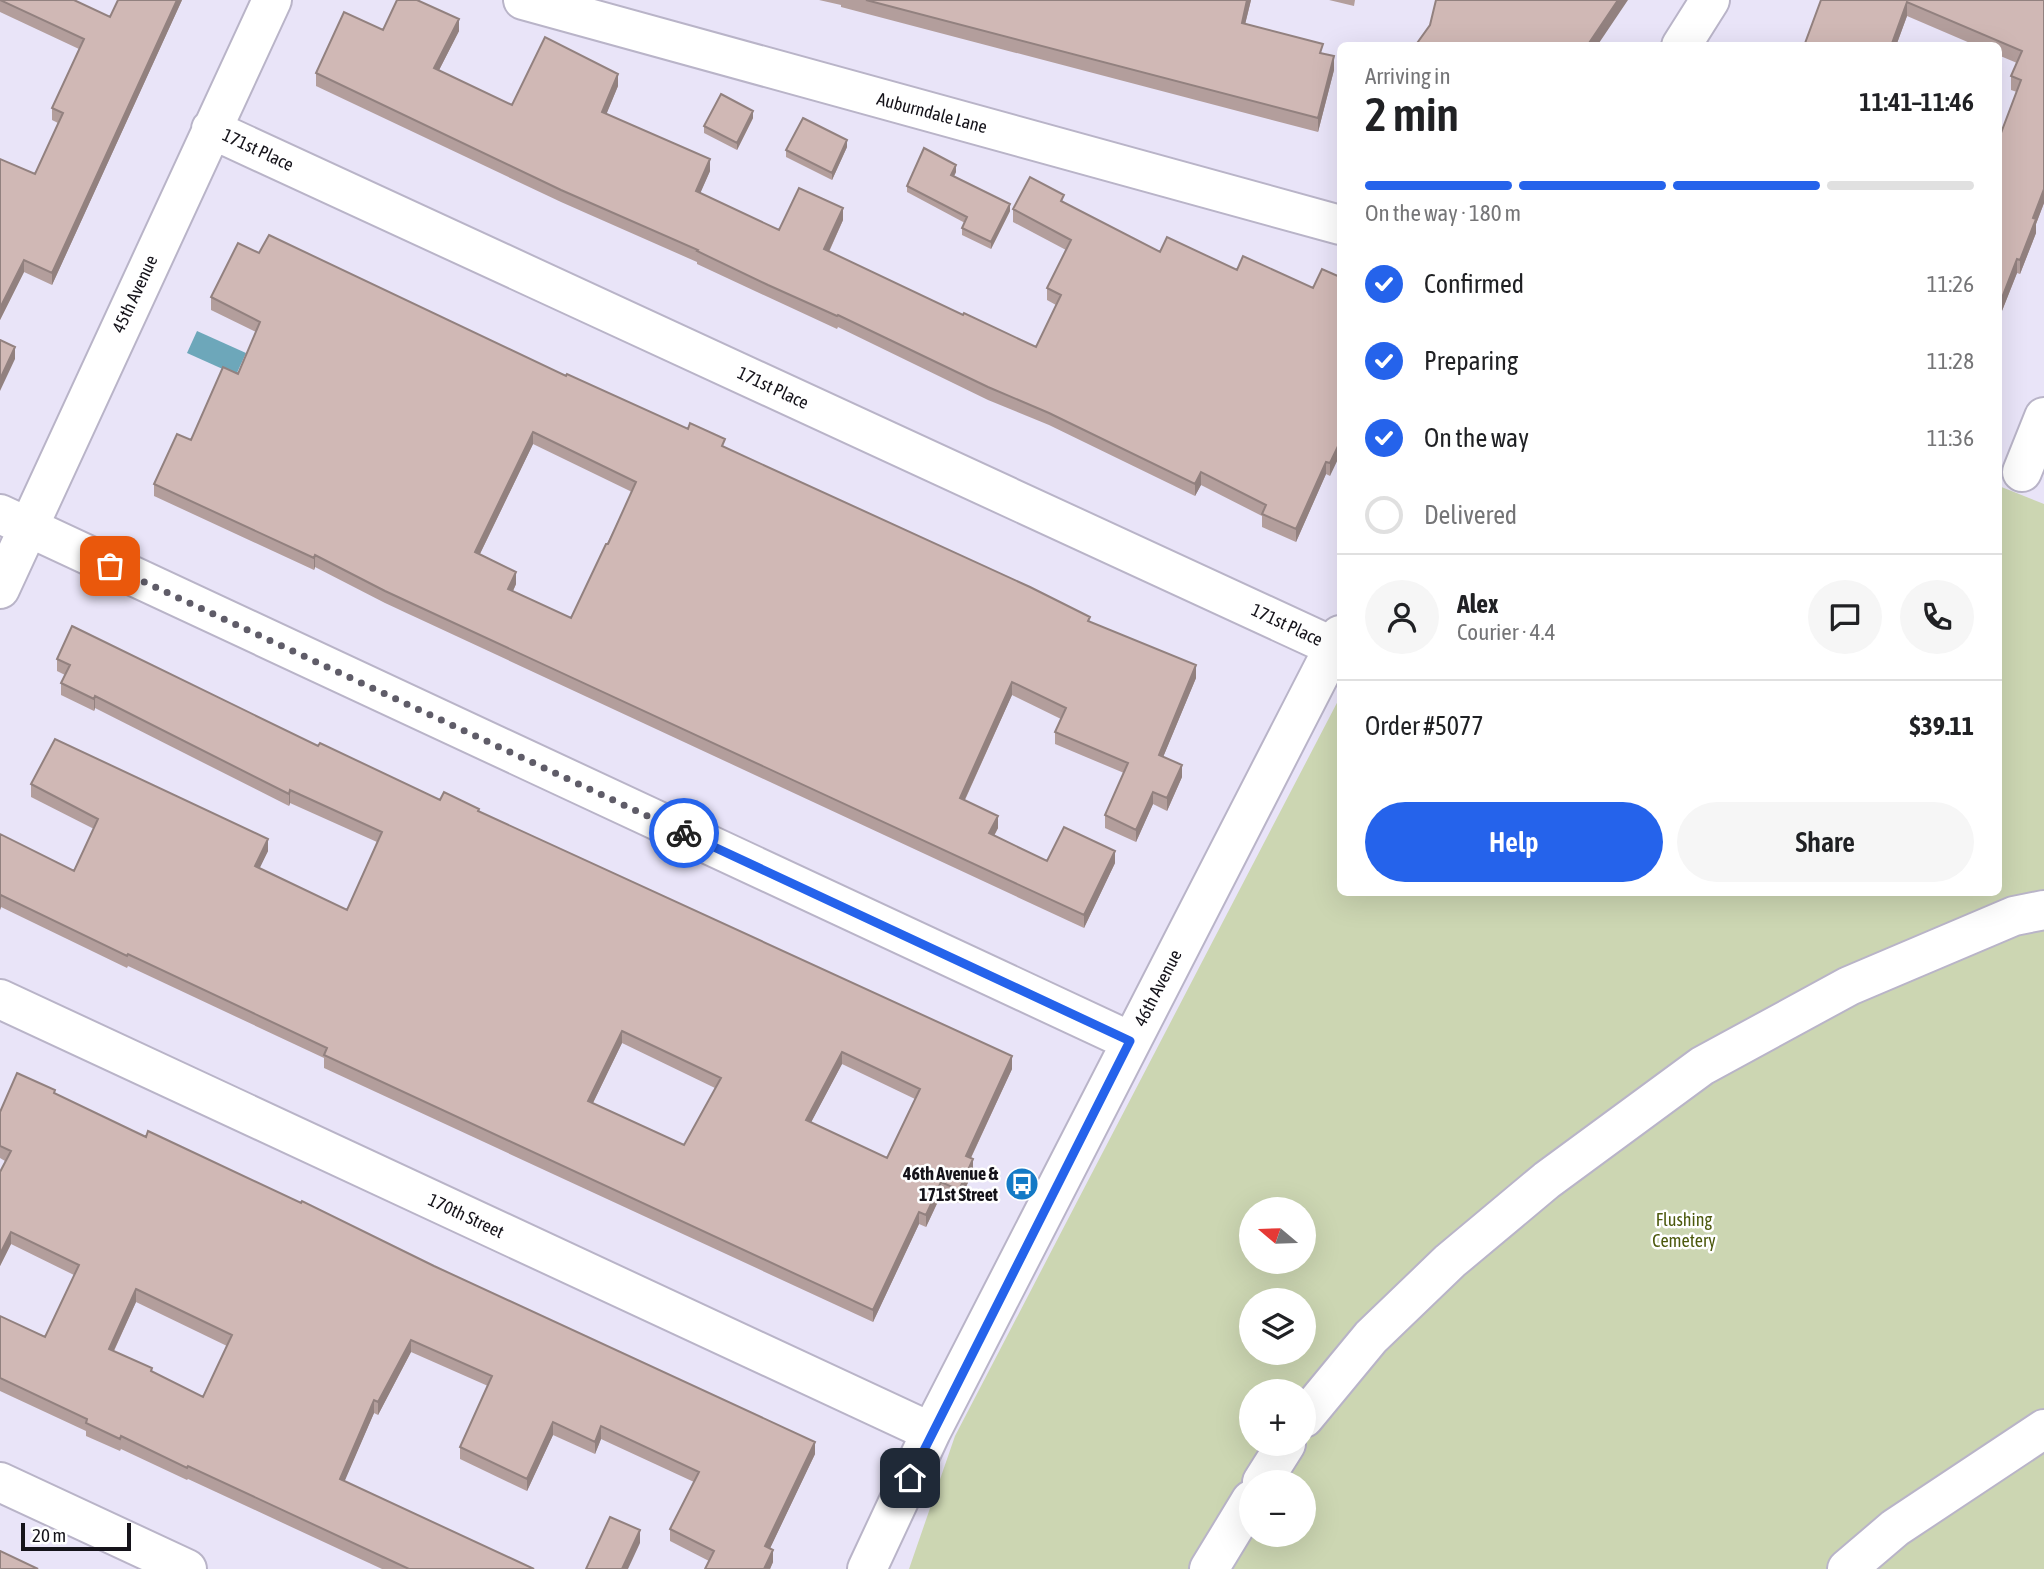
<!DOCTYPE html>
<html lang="en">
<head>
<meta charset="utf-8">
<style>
	body { margin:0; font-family:"Asap Condensed",sans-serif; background:#f6f6f6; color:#202124; height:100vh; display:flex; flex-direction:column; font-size:26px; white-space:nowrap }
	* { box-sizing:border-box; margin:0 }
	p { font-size:23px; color:#757577 }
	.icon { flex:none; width:38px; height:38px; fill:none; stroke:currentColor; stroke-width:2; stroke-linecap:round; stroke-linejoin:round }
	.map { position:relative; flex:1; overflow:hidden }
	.side { position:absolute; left:1337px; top:42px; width:665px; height:854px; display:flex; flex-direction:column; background:#fff; border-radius:10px; box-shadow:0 7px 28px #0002 }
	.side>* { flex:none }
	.needle { width:46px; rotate:289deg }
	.fabs { position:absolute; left:1239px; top:1197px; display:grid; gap:14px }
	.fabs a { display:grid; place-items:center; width:77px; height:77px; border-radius:50%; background:#fff; box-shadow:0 7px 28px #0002; font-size:35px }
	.scale { position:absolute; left:21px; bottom:18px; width:110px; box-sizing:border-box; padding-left:7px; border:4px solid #15131a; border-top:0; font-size:19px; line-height:24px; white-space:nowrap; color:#15131a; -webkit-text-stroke:5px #fff; paint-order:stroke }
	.pin { position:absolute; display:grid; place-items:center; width:60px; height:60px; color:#fff; margin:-30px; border-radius:14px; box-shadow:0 4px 10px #0006 }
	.courier { position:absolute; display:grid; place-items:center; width:70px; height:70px; margin:-35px; border:5px solid #2563eb; border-radius:50%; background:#fff; color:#222; box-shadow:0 2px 9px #0007 }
	.overview em { font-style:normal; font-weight:600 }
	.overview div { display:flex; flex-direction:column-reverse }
	.overview { display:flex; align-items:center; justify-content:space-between; height:119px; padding:0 28px }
	h1 { font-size:46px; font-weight:600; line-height:52px }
	.bar { display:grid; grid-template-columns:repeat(4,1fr); gap:10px 7px; align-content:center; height:84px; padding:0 28px }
	.bar i { height:9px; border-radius:5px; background:#e0e0e0 }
	.bar .selected { background:#2563eb }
	.bar p { grid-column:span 4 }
	.line { display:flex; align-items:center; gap:18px; padding:0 28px; border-top:2px solid #e0e0e0 }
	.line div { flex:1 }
	.round { display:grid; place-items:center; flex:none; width:74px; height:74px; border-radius:37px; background:#f6f6f6 }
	ol { padding:0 28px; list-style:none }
	li { display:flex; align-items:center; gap:21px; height:77px }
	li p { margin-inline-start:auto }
	li .icon { padding:7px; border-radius:50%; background:#2563eb; color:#fff; stroke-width:4 }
	li:last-child { color:#757577 }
	li i { width:38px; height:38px; border:4px solid #e0e0e0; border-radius:50% }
	.cta { display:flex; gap:14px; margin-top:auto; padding:14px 28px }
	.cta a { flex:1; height:80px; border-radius:42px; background:#2563eb; color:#fff; font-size:28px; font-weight:600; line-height:80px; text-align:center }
	.cta a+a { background:#f6f6f6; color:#202124 }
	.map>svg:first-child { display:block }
	.green { fill:#ccd6b2; fill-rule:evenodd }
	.water { fill:#6da7ba }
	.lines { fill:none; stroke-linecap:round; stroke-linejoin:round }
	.minor-casing { stroke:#b9b4c8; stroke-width:42 }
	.minor { stroke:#fff; stroke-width:38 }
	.wall { fill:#b39e9c; fill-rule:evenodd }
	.shaded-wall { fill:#92817f }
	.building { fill:#d0b8b5; stroke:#92817f; stroke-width:2; fill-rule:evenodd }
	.done { stroke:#5f5c68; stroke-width:7; stroke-dasharray:0 12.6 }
	.route { stroke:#2563eb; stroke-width:9 }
	.labels { text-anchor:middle; stroke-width:5; stroke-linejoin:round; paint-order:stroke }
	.street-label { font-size:18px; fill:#15131a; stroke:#fff }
	.poi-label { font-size:18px; font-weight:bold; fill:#15131a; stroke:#fff; text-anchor:end }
	.park-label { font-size:18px; fill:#4c590d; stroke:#fff }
</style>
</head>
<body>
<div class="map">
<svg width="2044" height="1569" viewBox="0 0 2044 1569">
	<rect width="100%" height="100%" fill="#e9e4f8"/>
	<path class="green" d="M 1999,486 L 2044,504 L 2044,1569 L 909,1569 L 955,1436 L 1340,697 L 1340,892 L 1998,892 ZM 1251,1209 L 1304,1209 L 1304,1262 L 1251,1262 ZM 1251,1300 L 1304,1300 L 1304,1353 L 1251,1353 ZM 1251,1391 L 1304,1391 L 1304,1444 L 1251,1444 ZM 1251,1482 L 1304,1482 L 1304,1535 L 1251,1535 Z"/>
	<path class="water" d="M 197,331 L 246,353 L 236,375 L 187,353 Z"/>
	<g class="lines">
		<defs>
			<path id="minor" d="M 523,0 L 1340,225
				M 1681,46 L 1710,0
				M 211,129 L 1334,647
				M 2022,472 L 2044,417
				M 0,514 L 1130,1041
				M 0,589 L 272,0
				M 0,999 L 931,1432
				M 1304,1418 L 1371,1337 L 1450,1261 L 1547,1180 L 1702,1066 L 1849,986 L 2014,916 L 2044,910
				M 0,1482 L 187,1569
				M 1262,1482 L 1286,1444
				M 867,1569 L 931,1432 L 1340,635
				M 1209,1569 L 1251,1500
				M 1847,1569 L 1895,1528 L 2044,1429"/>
		</defs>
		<use href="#minor" class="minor-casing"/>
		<use href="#minor" class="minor"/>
	</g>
	<path class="wall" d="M 0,0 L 110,17 L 118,0 L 182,0 L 52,285 L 24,272 L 0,320 L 0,159 L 35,174 L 58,123 L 52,120 L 52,108 L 79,49 L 0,12 Z
		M 819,0 L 1251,0 L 1245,24 L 1323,54 L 1334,70 L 1318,132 L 841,7 L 841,5 Z
		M 1329,0 L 1355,0 L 1354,6 Z
		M 1821,0 L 2044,0 L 2044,203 L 2036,224 L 2036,233 L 2020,274 L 2017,273 L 1998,321 L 1998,141 L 2017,92 L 2011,90 L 2011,76 L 2017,63 L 1998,55 L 1998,46 L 1977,46 L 1907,16 L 1896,46 L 1804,46 Z
		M 383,30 L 459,31 L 439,70 L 512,105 L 618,86 L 606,114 L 710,171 L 700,193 L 779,230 L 843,220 L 829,252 L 963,315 L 1036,347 L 1056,305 L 1047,300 L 1047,288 L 1066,250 L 1013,222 L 1013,209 L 1064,203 L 1160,252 L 1313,288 L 1340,277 L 1330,476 L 1326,474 L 1296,542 L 1262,527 L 1262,516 L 1201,485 L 1195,496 L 1049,425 L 988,400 L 838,327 L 837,329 L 768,297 L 697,264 L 697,262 L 561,202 L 316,86 L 316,73 Z
		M 753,118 L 737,150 L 704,133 L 704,126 Z
		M 847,147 L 832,180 L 786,157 L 786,150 Z
		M 956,172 L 954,176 L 1010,211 L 991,249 L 962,235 L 962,228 L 965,223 L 907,192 L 907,186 Z
		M 259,253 L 566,376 L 725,448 L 1090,622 L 1196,678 L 1163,757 L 1182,777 L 1167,811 L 1153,804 L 1136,842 L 1105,828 L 1105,815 L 1124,773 L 1055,744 L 1055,732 L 1061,719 L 1012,695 L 965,800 L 998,828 L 994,836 L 1047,861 L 1115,863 L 1084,928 L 385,603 L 315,567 L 314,570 L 154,496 L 154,484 L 191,440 L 238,374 L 256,332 L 211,310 L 211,297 ZM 533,444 L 632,492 L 571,618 L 513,591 L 516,584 L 480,554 Z
		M 57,659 L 318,746 L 440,800 L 479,812 L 1012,1069 L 971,1158 L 973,1171 L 959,1203 L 941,1195 L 926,1227 L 919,1224 L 873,1322 L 324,1068 L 324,1058 L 128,966 L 127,968 L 1,907 L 0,910 L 0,834 L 74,871 L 94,829 L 31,797 L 31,784 L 268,851 L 259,868 L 347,910 L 377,842 L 290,803 L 289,806 L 95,708 L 94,711 L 61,695 L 61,683 L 65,675 L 57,671 ZM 622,1043 L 715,1088 L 684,1145 L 593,1103 ZM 842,1064 L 915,1099 L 887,1158 L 811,1122 Z
		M 55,1094 L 815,1454 L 770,1548 L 773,1562 L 770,1569 L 705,1569 L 709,1561 L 670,1541 L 670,1529 L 694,1482 L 601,1439 L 595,1454 L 553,1435 L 527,1491 L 460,1459 L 460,1447 L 488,1386 L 411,1352 L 378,1415 L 374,1413 L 344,1481 L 534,1569 L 382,1569 L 188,1479 L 187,1480 L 121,1449 L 120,1451 L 86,1436 L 86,1431 L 0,1391 L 0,1316 L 45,1337 L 74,1275 L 11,1244 L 0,1266 L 0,1172 L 5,1161 L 0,1158 L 0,1112 ZM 136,1302 L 227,1346 L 203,1397 L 152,1372 L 114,1351 Z"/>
	<path class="shaded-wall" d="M 177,0 L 182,0 L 52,285 L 52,273 Z
		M 1247,0 L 1251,0 L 1242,37 L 1242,23 Z
		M 1618,0 L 1628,0 L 1597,46 L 1587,46 Z
		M 1907,2 L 1907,16 L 1896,46 L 1891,46 Z
		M 459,19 L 459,31 L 434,80 L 434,68 Z
		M 1334,56 L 1334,70 L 1318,132 L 1318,118 Z
		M 618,74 L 618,86 L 602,125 L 602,112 Z
		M 753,111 L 753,118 L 737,150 L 737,143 Z
		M 847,140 L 847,147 L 832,180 L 832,173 Z
		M 710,159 L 710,171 L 696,203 L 696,191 Z
		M 956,165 L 956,172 L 951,182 L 951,175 Z
		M 2044,189 L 2044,203 L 2036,224 L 2036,233 L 2020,274 L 2020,260 L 2033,218 Z
		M 1010,204 L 1010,211 L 991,249 L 991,242 Z
		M 843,208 L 843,220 L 824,262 L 824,249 Z
		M 2017,259 L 2017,273 L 1998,321 L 1998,308 Z
		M 24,260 L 24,272 L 0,320 L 0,308 Z
		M 15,347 L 15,359 L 0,391 L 0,379 Z
		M 533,432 L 533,444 L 475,564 L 475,552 Z
		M 1340,442 L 1340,455 L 1330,476 L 1330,463 Z
		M 1326,462 L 1326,474 L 1296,542 L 1296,529 Z
		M 1201,472 L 1201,485 L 1195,496 L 1195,484 Z
		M 315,555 L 315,567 L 314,570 L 314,558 Z
		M 516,572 L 516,584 L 508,602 L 508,589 Z
		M 1196,665 L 1196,678 L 1159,767 L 1159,755 Z
		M 1012,682 L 1012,695 L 960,810 L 960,798 Z
		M 95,696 L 95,708 L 94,711 L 94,699 Z
		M 1182,765 L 1182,777 L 1167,811 L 1167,798 Z
		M 290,790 L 290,803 L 289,806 L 289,794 Z
		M 1153,792 L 1153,804 L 1136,842 L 1136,830 Z
		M 998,816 L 998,828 L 989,845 L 989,833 Z
		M 268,839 L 268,851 L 255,878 L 255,866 Z
		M 1115,851 L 1115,863 L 1084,928 L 1084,915 Z
		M 1,895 L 1,907 L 0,910 L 0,897 Z
		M 622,1031 L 622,1043 L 588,1113 L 588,1101 Z
		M 842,1052 L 842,1064 L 806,1132 L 806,1120 Z
		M 1012,1056 L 1012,1069 L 966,1168 L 966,1156 Z
		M 973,1159 L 973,1171 L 959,1203 L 959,1190 Z
		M 941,1182 L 941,1195 L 926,1227 L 926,1215 Z
		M 919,1212 L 919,1224 L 873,1322 L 873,1310 Z
		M 11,1232 L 11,1244 L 0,1266 L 0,1254 Z
		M 136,1289 L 136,1302 L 109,1361 L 109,1349 Z
		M 411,1340 L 411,1352 L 378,1415 L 378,1402 Z
		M 374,1400 L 374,1413 L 340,1492 L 340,1479 Z
		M 553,1422 L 553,1435 L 527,1491 L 527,1479 Z
		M 601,1426 L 601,1439 L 595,1454 L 595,1442 Z
		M 815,1442 L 815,1454 L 765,1559 L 765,1546 Z
		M 640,1530 L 640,1543 L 628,1569 L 622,1569 Z
		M 773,1550 L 773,1562 L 770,1569 L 764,1569 Z"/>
	<path class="building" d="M 0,0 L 74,0 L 110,17 L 118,0 L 177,0 L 52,273 L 24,260 L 0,308 L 0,159 L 35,174 L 63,113 L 52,108 L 84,39 Z
		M 397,0 L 417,0 L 459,19 L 434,68 L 512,105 L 545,37 L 618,74 L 602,112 L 710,159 L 696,191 L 779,230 L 799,188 L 843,208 L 824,249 L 963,315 L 964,313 L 1036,347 L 1061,295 L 1047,288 L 1071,240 L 1013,209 L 1030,177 L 1064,195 L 1061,201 L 1160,252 L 1167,237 L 1237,270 L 1243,256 L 1313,288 L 1322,269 L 1340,277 L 1340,442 L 1330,463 L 1326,462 L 1296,529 L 1262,514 L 1266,505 L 1201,472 L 1195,484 L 1049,413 L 988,387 L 838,315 L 837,316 L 768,285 L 697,251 L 698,250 L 561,190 L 316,73 L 344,12 L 383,30 Z
		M 866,0 L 1247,0 L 1242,23 L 1323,44 L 1320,53 L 1334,56 L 1318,118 Z
		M 1436,0 L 1618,0 L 1587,46 L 1415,46 L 1430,25 Z
		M 1821,0 L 2044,0 L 2044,189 L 2033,218 L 2036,219 L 2020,260 L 2017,259 L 1998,308 L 1998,141 L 2021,80 L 2011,76 L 2022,51 L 1907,2 L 1891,46 L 1804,46 Z
		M 721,94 L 753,111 L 737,143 L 704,126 Z
		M 803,118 L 847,140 L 832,173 L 786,150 Z
		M 924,148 L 956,165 L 951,175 L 1010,204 L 991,242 L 962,228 L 967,217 L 907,186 Z
		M 269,235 L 566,376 L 567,374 L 688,429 L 690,423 L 725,439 L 722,446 L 1030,587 L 1090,617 L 1088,621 L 1196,665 L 1159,755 L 1182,765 L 1167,798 L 1153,792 L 1136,830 L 1105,815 L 1128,763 L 1055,732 L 1066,708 L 1012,682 L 960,798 L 998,816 L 989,833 L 1047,861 L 1064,827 L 1115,851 L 1084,915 L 385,591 L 315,555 L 314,558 L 154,484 L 177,434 L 191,440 L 223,367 L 238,374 L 260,322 L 211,297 L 238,243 L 259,253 ZM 533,432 L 636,482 L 608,544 L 606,544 L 571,618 L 508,589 L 516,572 L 475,552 Z
		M 0,340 L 15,347 L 0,379 Z
		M 72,626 L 318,746 L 320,743 L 440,800 L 444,792 L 479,809 L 478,811 L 1012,1056 L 966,1156 L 973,1159 L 959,1190 L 941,1182 L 926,1215 L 919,1212 L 873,1310 L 324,1055 L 327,1048 L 128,954 L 127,956 L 1,895 L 0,897 L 0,834 L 74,871 L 98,819 L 31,784 L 55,739 L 268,839 L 255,866 L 347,910 L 382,832 L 290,790 L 289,794 L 95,696 L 94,699 L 61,683 L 70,665 L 57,659 ZM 622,1031 L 721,1078 L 684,1145 L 588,1101 ZM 842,1052 L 920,1089 L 887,1158 L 806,1120 Z
		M 17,1073 L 55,1090 L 54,1093 L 146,1137 L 148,1131 L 301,1203 L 302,1201 L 434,1266 L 815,1442 L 765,1546 L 773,1550 L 764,1569 L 705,1569 L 714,1551 L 670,1529 L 699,1472 L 601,1426 L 595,1442 L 553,1422 L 527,1479 L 460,1447 L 492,1376 L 411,1340 L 378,1402 L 374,1400 L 340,1479 L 534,1569 L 409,1569 L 188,1466 L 187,1468 L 121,1436 L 120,1439 L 86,1423 L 87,1419 L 0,1378 L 0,1316 L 45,1337 L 79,1265 L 11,1232 L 0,1254 L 0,1172 L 11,1151 L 0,1146 L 0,1112 ZM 136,1289 L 232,1335 L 203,1397 L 151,1371 L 152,1368 L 109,1349 Z
		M 610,1517 L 640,1530 L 622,1569 L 586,1569 Z
		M 0,1551 L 38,1569 L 0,1569 Z"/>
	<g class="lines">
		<path class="done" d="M 110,566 L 684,833"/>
		<path class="route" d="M 684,833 L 1130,1041 L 910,1478"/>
	</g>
	<defs>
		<symbol id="bus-disc" viewBox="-11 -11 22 22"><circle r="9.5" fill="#147ac6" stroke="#fff"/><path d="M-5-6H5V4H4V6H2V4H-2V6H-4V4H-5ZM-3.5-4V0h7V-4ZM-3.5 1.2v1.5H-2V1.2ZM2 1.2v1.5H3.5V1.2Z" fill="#fff"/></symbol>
	</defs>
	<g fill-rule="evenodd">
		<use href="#bus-disc" x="1003" y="1165" width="38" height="38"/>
	</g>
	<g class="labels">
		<g class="street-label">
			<text transform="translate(932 113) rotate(15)" y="6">Auburndale Lane</text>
			<text transform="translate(258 150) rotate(25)" y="6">171st Place</text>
			<text transform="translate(135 294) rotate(-65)" y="6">45th Avenue</text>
			<text transform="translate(773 388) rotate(25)" y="6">171st Place</text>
			<text transform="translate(1287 625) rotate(25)" y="6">171st Place</text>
			<text transform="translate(1158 988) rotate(-63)" y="6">46th Avenue</text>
			<text transform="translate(466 1216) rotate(25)" y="6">170th Street</text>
		</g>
		<g class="poi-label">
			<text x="998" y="1180">46th Avenue &amp;<tspan x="998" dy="21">171st Street</tspan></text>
		</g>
		<g class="park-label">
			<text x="1684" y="1226">Flushing<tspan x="1684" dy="21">Cemetery</tspan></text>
		</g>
	</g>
</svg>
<div class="fabs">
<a><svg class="needle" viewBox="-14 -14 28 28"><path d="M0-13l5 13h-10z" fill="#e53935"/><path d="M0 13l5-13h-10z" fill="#757577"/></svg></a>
<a><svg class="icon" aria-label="layers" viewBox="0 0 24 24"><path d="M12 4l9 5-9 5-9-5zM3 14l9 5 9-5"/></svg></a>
<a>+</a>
<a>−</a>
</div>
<div class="scale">20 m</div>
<div class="pin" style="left:110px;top:566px;background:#ea580c"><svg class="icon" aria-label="bag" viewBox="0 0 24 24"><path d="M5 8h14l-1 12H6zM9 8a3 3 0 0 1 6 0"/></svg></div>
<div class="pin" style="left:910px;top:1478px;background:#1f2937"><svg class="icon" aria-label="home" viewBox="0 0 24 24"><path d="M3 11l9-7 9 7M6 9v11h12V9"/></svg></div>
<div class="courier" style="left:684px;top:833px"><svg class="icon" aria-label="bike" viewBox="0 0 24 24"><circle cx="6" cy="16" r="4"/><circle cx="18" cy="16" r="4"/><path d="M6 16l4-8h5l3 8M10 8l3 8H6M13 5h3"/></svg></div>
<section class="side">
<div class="overview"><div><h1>2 min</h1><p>Arriving in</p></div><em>11:41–11:46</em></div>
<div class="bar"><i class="selected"></i><i class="selected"></i><i class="selected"></i><i></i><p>On the way · 180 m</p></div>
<ol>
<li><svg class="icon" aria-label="check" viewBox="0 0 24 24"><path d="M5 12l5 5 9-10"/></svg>Confirmed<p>11:26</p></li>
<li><svg class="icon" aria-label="check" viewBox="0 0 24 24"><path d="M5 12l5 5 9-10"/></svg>Preparing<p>11:28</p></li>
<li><svg class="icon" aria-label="check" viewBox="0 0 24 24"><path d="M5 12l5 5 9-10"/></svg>On the way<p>11:36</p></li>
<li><i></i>Delivered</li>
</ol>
<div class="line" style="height:126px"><a class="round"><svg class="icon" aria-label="person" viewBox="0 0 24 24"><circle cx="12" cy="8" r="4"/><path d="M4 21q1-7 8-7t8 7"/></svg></a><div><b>Alex</b><p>Courier · 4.4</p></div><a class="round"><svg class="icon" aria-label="chat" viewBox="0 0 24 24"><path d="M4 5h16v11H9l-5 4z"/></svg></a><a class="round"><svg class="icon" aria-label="phone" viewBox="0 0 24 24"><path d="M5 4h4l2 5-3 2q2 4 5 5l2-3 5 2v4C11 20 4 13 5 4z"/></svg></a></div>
<div class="line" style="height:91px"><div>Order #5077</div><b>$39.11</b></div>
<div class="cta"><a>Help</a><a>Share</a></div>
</section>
</div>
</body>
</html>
